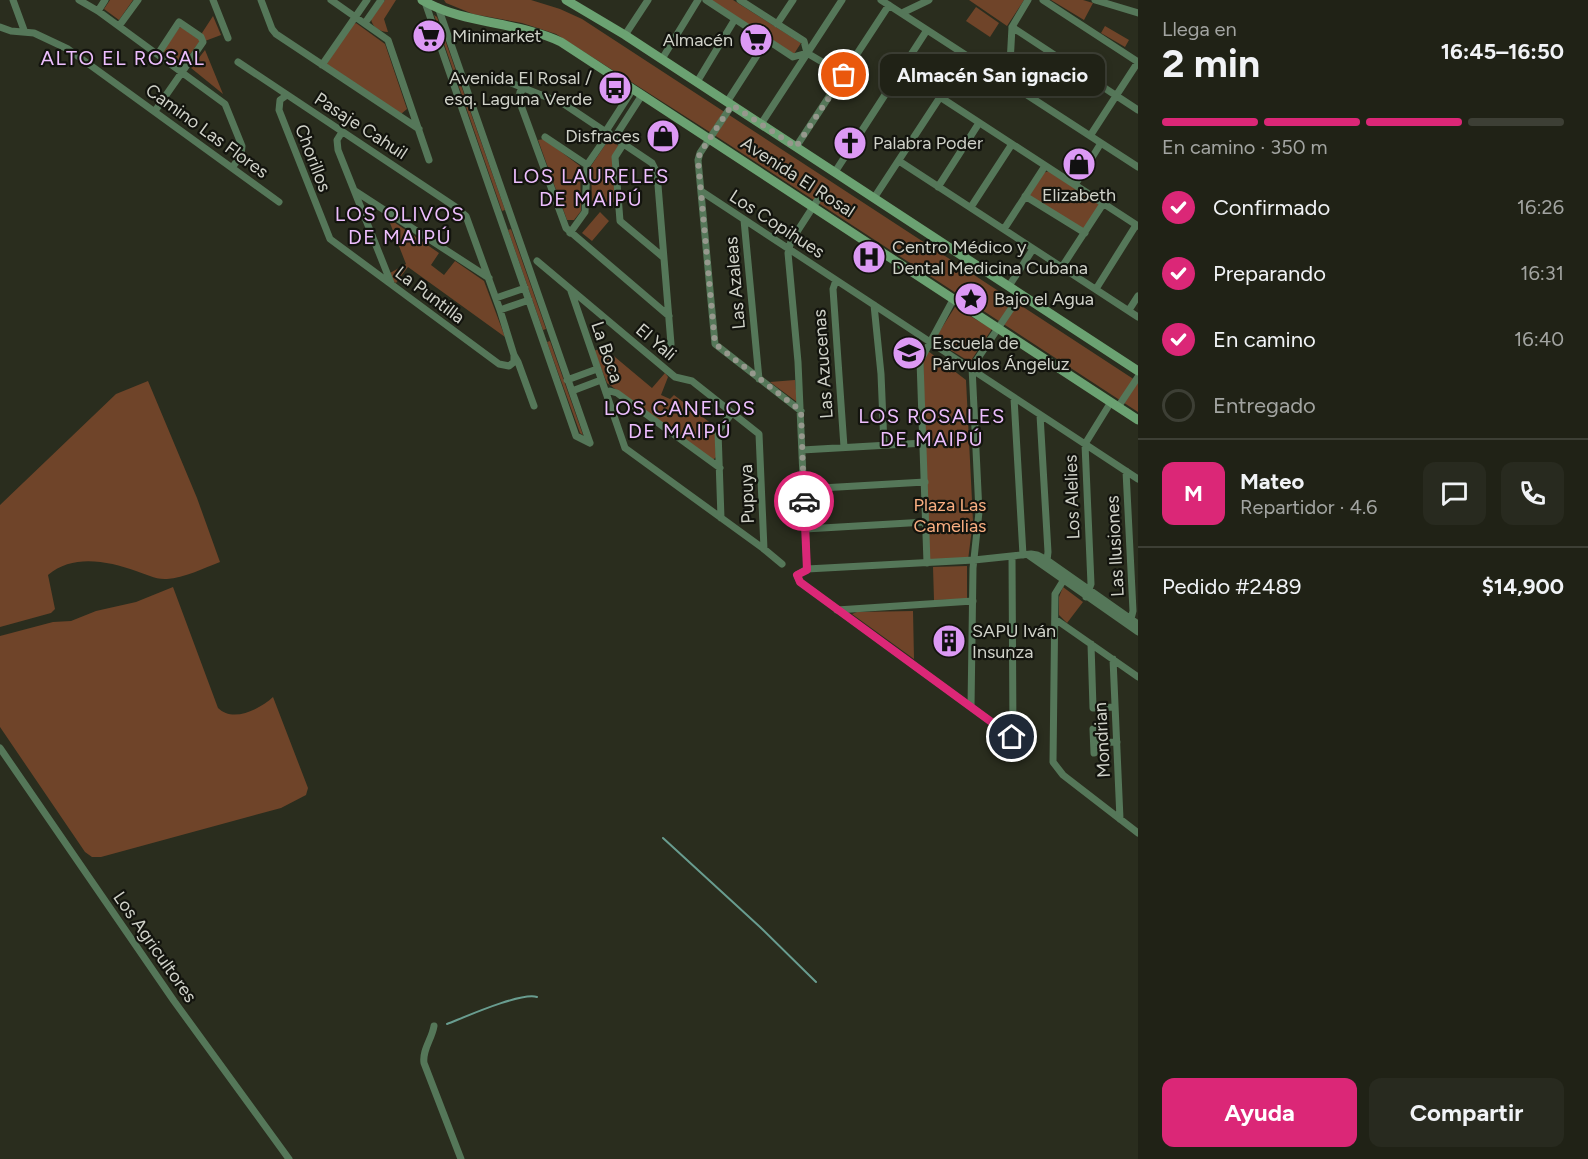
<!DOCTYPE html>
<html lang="es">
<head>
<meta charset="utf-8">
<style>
	body { margin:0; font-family:Figtree,sans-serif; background:#282a1f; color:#f1f3f6; height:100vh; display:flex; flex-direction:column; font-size:22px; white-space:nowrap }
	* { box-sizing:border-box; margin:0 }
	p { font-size:20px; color:#a2a4a1 }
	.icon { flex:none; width:33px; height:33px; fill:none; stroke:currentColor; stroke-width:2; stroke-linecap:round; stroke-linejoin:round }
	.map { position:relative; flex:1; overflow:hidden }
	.sheet { display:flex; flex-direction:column; background:#202216; width:450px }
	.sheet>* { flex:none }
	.pin { position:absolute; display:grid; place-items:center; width:51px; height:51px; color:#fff; margin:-26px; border:3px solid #fff; border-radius:50%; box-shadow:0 2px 6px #0007 }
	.courier { position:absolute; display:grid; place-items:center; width:60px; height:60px; margin:-30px; border:4px solid #db2777; border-radius:50%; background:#fff; color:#222; box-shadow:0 2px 8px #0007 }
	.bubble { position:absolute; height:42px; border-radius:12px; background:#202216; box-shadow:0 3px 9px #0003,0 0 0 2px #3d3f35; font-size:20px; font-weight:700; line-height:42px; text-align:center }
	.overview em { font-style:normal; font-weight:700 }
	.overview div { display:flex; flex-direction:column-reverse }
	.overview { display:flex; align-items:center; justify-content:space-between; height:102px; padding:0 24px }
	h1 { font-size:39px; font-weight:700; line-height:45px }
	.bar { display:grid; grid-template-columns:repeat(4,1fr); gap:9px 6px; align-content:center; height:72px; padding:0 24px }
	.bar i { height:8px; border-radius:4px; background:#3d3f35 }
	.bar .active { background:#db2777 }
	.bar p { grid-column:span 4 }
	.line { display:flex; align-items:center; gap:15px; padding:0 24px; border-top:2px solid #3d3f35 }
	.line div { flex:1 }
	.round { display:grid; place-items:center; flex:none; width:63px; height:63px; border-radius:12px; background:#282a1f }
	ol { padding:0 24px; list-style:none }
	li { display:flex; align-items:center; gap:18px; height:66px }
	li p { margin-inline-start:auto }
	li .icon { padding:6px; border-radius:50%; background:#db2777; color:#fff; stroke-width:4 }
	li:last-child { color:#a2a4a1 }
	li i { width:33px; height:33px; border:3px solid #3d3f35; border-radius:50% }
	.primary-button { display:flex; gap:12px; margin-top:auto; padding:12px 24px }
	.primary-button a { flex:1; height:69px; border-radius:12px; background:#db2777; color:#fff; font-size:24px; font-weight:700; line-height:69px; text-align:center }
	.primary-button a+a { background:#282a1f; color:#f1f3f6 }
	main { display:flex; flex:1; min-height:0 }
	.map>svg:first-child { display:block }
	.green { fill:#6f4429 }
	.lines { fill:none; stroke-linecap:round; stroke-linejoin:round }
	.stream { stroke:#699d90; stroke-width:2 }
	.street { stroke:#557759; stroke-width:7 }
	.secondary { stroke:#6ba272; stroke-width:9 }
	.done { stroke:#96988d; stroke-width:6; stroke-dasharray:0 10.8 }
	.route { stroke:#db2777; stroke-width:8 }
	.labels { text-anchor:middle; stroke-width:4.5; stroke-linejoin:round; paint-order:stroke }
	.poi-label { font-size:18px; fill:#d0d2c9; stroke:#13140e; text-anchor:start }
	.street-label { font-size:18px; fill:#d0d2c9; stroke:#13140e }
	.park-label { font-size:18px; fill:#faaf82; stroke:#13140e }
	.neighbourhood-label { font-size:20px; letter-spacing:1.5px; fill:#edbefe; stroke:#13140e }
</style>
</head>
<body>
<main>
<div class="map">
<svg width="1138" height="1159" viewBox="0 0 1138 1159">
	<rect width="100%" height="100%" fill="#2a2d1e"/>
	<path class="green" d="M 110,0 L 133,0 L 119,20 L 104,9 Z
		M 385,0 L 396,0 L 384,19 L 388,32 C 380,32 372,27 371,19 Z
		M 444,0 L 531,0 L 560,9 L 582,19 L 1138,382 L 1138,412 L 702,127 L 556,34 L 522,23 L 473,14 L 446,3 Z
		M 710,0 L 733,0 L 801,43 L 794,54 Z
		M 969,0 L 1024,0 L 1007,26 Z
		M 1051,0 L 1083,0 L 1093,3 L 1084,20 Z
		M 976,7 L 999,23 L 990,37 L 966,21 Z
		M 434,15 L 437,17 L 505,210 L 502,211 Z
		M 213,16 L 221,35 L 205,41 L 202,33 Z
		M 356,23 L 385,44 L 407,109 L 401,114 L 326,65 L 352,25 Z
		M 1105,26 L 1129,40 L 1125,47 L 1101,33 Z
		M 181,27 L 199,39 L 200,41 L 181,66 L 163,51 L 179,28 Z
		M 205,50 L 223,94 L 191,68 Z
		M 544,139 L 580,166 L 581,211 L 574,220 L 567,220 L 538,140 Z
		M 609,139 L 619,146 L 612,159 L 615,202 L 592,202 L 591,166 Z
		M 1049,171 L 1100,205 L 1083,230 L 1028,196 L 1043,173 Z
		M 600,212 L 609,221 L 592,241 L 582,233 Z
		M 388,218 L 439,253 L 431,265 L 444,275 L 455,261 L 484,281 L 505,337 L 408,267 L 396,283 L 392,281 L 390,273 L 406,264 Z
		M 511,229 L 546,329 L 543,330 L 508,230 Z
		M 955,307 L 992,329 L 970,362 L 934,340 Z
		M 550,341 L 583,435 L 580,433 L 547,342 Z
		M 603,347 L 652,388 L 665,373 L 668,377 L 661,395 L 670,399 L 674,395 L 717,428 L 715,432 L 716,457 L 714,459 L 710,459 L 607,383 L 594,351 Z
		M 928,351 L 966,380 L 973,521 L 968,560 L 929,560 L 923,361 Z
		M 795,380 L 797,402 L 770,382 Z
		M 148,381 L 197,498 L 220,562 C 204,568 184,578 167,579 C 156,580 146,574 136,571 C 107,561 73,554 48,575 L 55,609 L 51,613 L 0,627 L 0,505 L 116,394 Z
		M 967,566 L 967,599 L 934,600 L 933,567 Z
		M 173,587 L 218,708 C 233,723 260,709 273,697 L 308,788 L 306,795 L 281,808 L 101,857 L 92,857 L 85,852 L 0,727 L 0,636 L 53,622 L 71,621 L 96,611 L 136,602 Z
		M 1063,587 L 1083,602 L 1067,623 L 1059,615 L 1059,597 Z
		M 913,611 L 914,659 L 852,614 L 857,612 Z"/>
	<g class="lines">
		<path class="stream" d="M 663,838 L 760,927 L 816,982
			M 447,1024 C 465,1017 521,992 537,997"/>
		<path class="street" d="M 13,0 L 24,30
			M 79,0 L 98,11 L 225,104 L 242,146 L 241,155 L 232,168
			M 213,0 L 228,38
			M 261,0 L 272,29 L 276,34 L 419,129
			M 331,0 L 388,40 L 429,160
			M 706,0 L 793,57 L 807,53
			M 740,0 L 804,41 L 807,53 L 844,75
			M 881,0 L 1138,167
			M 1043,0 L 1138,62
			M 1095,0 L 1138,13
			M 425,2 L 576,436 L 590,443
			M 438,7 L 590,443
			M 98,11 L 105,0
			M 902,13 L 929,0
			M 365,23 L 381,0
			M 777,24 L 793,0
			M 119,26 L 138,0
			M 0,27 L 11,31 L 34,33 L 68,49 L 279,202
			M 1012,27 L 1138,110
			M 625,35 L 648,0
			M 662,59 L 698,0
			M 238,62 L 457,208 L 466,216 L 500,310 L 514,355 L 518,362 L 534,406
			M 322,65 L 367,0
			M 501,79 L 564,104 L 652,163 L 657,173 L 671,344
			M 697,82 L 735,19
			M 1011,84 L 1009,82 L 1012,27 L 1028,0
			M 524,89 L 520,92 L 519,100 L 566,228 L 669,316
			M 287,95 L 280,100 L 279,110 L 330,239 L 499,364 L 509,366 L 514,362 L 514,355
			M 940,97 L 1138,226
			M 727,102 L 767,40
			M 732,105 L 700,153 L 698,160 L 715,344 L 801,411
			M 155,111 L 203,42 L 201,37 L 179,22 L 158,54
			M 761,124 L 842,0
			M 606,131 L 633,89
			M 342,132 L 337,140 L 338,150 L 391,283
			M 1090,136 L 1138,62
			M 545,137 L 587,165
			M 615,137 L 642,95
			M 624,143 L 615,157 L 620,221 L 663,257
			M 796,147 L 889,5
			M 899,161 L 1138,317
			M 835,172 L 927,30
			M 1075,185 L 1101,143
			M 938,187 L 979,123
			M 355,191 L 489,278
			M 701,191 L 1138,479
			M 1025,196 L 1085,233
			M 874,198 L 967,56
			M 971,207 L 1012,144
			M 744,220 L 759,379
			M 1004,229 L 1045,166
			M 570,233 L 585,212 L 587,165 L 609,133
			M 537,261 L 675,377 L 692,381 L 759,434 L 764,549
			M 1062,267 L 1103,204
			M 836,280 L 833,289 L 844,447
			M 1009,286 L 1033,249
			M 1096,289 L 1136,225
			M 571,291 L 625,448 L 764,549 L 782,564
			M 496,298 L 525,288
			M 874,305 L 881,374 L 884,445
			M 500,310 L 529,300
			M 1129,310 L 1138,296
			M 567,380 L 597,369
			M 572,391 L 601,380
			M 606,393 L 610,391 L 617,393 L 720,468
			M 1014,398 L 1023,555
			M 1118,407 L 1138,377
			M 1040,415 L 1048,552 L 1047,560
			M 802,450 L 924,443
			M 1126,471 L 1133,611 L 1131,619
			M 804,489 L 925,482
			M 721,518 L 718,431 L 732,413
			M 805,529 L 926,522
			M 1028,555 L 1138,632
			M 1012,556 L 1013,737
			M 927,563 L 920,361 L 954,298
			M 807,569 L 798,362 L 788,253 L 791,241 L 822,193
			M 1063,581 L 1055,594 L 1053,762 L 1063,775 L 1138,833
			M 1086,597 L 1091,584 L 1085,444 L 1111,402
			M 837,610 L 973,601
			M 1055,619 L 1138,677
			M 1091,644 L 1093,708 L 1115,707
			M 1113,659 L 1120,819
			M 971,707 L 973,568 L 979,512 L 972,367 L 1021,294
			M 1093,729 L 1094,753
			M 1094,743 L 1117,742
			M 0,748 L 174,1001 L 289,1159
			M 1027,748 L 800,582 L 797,575 L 807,569 L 974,560 L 1031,554 L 1037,555 L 1047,560 L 1138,624
			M 434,1026 C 432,1039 422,1050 424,1063 L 461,1159"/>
		<path class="secondary" d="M 422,0 C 465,25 517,21 561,42 L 1138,420
			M 566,0 L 625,35 L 1138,371"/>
	</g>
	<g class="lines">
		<path class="done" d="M 804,501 L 801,411 L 715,344 L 698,160 L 700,153 L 732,105 L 796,147 L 844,75"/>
		<path class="route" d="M 804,501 L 807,570 L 797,575 L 800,582 L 1012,737"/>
	</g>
	<defs>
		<symbol id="supermarket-disc" viewBox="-11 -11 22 22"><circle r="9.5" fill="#dc99f4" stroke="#13140e"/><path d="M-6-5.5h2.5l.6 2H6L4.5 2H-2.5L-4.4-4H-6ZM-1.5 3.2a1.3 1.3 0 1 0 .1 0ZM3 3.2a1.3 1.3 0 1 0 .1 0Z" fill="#111"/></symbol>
		<symbol id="bus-disc" viewBox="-11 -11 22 22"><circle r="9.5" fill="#dc99f4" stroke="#13140e"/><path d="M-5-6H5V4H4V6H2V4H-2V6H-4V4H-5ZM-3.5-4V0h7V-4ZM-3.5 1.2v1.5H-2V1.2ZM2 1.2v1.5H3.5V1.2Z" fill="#111"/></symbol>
		<symbol id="shop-disc" viewBox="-11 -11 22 22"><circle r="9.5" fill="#dc99f4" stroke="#13140e"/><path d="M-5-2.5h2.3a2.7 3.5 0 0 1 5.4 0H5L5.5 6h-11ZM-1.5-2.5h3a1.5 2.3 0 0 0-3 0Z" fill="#111"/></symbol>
		<symbol id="church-disc" viewBox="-11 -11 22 22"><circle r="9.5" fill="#dc99f4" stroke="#13140e"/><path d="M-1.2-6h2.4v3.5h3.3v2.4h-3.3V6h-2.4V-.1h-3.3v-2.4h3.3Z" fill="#111"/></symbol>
		<symbol id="hospital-disc" viewBox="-11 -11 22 22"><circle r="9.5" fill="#dc99f4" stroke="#13140e"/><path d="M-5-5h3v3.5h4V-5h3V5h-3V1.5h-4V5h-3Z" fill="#111"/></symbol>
		<symbol id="sight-disc" viewBox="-11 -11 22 22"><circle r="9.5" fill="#dc99f4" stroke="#13140e"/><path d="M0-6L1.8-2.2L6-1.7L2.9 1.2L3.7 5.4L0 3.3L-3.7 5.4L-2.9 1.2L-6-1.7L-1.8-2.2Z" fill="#111"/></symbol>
		<symbol id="school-disc" viewBox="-11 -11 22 22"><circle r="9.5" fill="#dc99f4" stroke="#13140e"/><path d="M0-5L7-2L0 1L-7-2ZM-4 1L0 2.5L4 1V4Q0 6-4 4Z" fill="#111"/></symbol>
		<symbol id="building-disc" viewBox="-11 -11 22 22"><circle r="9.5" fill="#dc99f4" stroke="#13140e"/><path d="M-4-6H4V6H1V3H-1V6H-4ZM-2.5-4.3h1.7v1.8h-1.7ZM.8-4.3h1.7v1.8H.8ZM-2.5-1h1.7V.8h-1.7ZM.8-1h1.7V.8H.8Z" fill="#111"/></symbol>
	</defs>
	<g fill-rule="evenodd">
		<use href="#supermarket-disc" x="410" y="17" width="38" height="38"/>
		<use href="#supermarket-disc" x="737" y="21" width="38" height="38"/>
		<use href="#bus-disc" x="596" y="69" width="38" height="38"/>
		<use href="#shop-disc" x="644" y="117" width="38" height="38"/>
		<use href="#church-disc" x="831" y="124" width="38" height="38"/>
		<use href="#shop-disc" x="1060" y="145" width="38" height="38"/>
		<use href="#hospital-disc" x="850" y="238" width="38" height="38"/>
		<use href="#sight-disc" x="952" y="280" width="38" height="38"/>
		<use href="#school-disc" x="890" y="334" width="38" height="38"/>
		<use href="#building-disc" x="930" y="622" width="38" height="38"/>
	</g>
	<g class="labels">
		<g class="poi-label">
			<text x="452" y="42">Minimarket</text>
			<text x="733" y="46" text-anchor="end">Almacén</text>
			<text x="592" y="84" text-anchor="end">Avenida El Rosal /<tspan x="592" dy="21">esq. Laguna Verde</tspan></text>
			<text x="640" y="142" text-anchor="end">Disfraces</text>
			<text x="873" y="149">Palabra Poder</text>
			<text x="1079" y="201" text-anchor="middle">Elizabeth</text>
			<text x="892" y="253">Centro Médico y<tspan x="892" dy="21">Dental Medicina Cubana</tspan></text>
			<text x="994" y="305">Bajo el Agua</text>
			<text x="932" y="349">Escuela de<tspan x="932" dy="21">Párvulos Ángeluz</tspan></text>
			<text x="972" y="637">SAPU Iván<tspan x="972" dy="21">Insunza</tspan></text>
		</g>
		<g class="street-label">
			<text transform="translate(361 126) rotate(33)" y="6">Pasaje Cahuil</text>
			<text transform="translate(207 131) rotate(36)" y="6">Camino Las Flores</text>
			<text transform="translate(313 158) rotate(69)" y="6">Chorillos</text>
			<text transform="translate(798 177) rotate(33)" y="6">Avenida El Rosal</text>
			<text transform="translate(777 224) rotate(33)" y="6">Los Copihues</text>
			<text transform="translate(735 283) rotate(-95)" y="6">Las Azaleas</text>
			<text transform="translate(430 295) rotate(37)" y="6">La Puntilla</text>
			<text transform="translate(656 342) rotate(40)" y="6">El Yali</text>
			<text transform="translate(607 352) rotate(71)" y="6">La Boca</text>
			<text transform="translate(823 364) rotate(-94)" y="6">Las Azucenas</text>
			<text transform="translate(747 494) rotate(-92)" y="6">Pupuya</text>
			<text transform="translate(1072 497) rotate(-92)" y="6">Los Alelies</text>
			<text transform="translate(1115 546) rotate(-93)" y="6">Las Ilusiones</text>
			<text transform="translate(1102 740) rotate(-93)" y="6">Mondrian</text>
			<text transform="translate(155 947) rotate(55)" y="6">Los Agricultores</text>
		</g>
		<g class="park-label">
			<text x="950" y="511">Plaza Las<tspan x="950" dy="21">Camelias</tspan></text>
		</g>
		<g class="neighbourhood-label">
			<text x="123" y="65">ALTO EL ROSAL</text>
			<text x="591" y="183">LOS LAURELES<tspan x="591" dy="23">DE MAIPÚ</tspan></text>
			<text x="400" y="221">LOS OLIVOS<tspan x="400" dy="23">DE MAIPÚ</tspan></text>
			<text x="680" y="415">LOS CANELOS<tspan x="680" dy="23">DE MAIPÚ</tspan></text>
			<text x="932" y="423">LOS ROSALES<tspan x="932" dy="23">DE MAIPÚ</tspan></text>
		</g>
	</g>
</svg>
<div class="pin" style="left:844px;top:75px;background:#ea580c"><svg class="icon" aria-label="bag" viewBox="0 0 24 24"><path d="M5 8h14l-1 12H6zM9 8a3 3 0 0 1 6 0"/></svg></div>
<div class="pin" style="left:1012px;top:737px;background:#1f2937"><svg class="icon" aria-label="home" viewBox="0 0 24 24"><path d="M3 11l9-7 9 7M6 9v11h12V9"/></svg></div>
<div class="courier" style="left:804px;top:501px"><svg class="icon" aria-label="car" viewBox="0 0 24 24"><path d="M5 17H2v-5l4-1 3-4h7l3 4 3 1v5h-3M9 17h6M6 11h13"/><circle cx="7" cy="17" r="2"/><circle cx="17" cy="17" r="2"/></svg></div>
<div class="bubble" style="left:880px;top:54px;width:225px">Almacén San ignacio</div>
</div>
<section class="sheet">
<div class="overview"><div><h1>2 min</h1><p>Llega en</p></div><em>16:45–16:50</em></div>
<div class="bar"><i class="active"></i><i class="active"></i><i class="active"></i><i></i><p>En camino · 350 m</p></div>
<ol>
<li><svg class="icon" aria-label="check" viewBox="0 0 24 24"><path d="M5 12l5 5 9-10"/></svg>Confirmado<p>16:26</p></li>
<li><svg class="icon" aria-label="check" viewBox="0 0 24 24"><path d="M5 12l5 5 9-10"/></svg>Preparando<p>16:31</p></li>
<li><svg class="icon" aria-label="check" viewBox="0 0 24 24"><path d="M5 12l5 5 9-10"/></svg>En camino<p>16:40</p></li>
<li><i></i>Entregado</li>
</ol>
<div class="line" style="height:108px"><b class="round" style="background:#db2777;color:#fff">M</b><div><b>Mateo</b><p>Repartidor · 4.6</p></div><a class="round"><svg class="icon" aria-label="chat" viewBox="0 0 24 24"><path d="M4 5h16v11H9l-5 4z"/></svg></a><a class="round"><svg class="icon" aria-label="phone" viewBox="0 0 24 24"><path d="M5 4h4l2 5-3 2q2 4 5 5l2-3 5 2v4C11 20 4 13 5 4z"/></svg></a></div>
<div class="line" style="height:78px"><div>Pedido #2489</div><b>$14,900</b></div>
<div class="primary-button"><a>Ayuda</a><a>Compartir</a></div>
</section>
</main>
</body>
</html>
